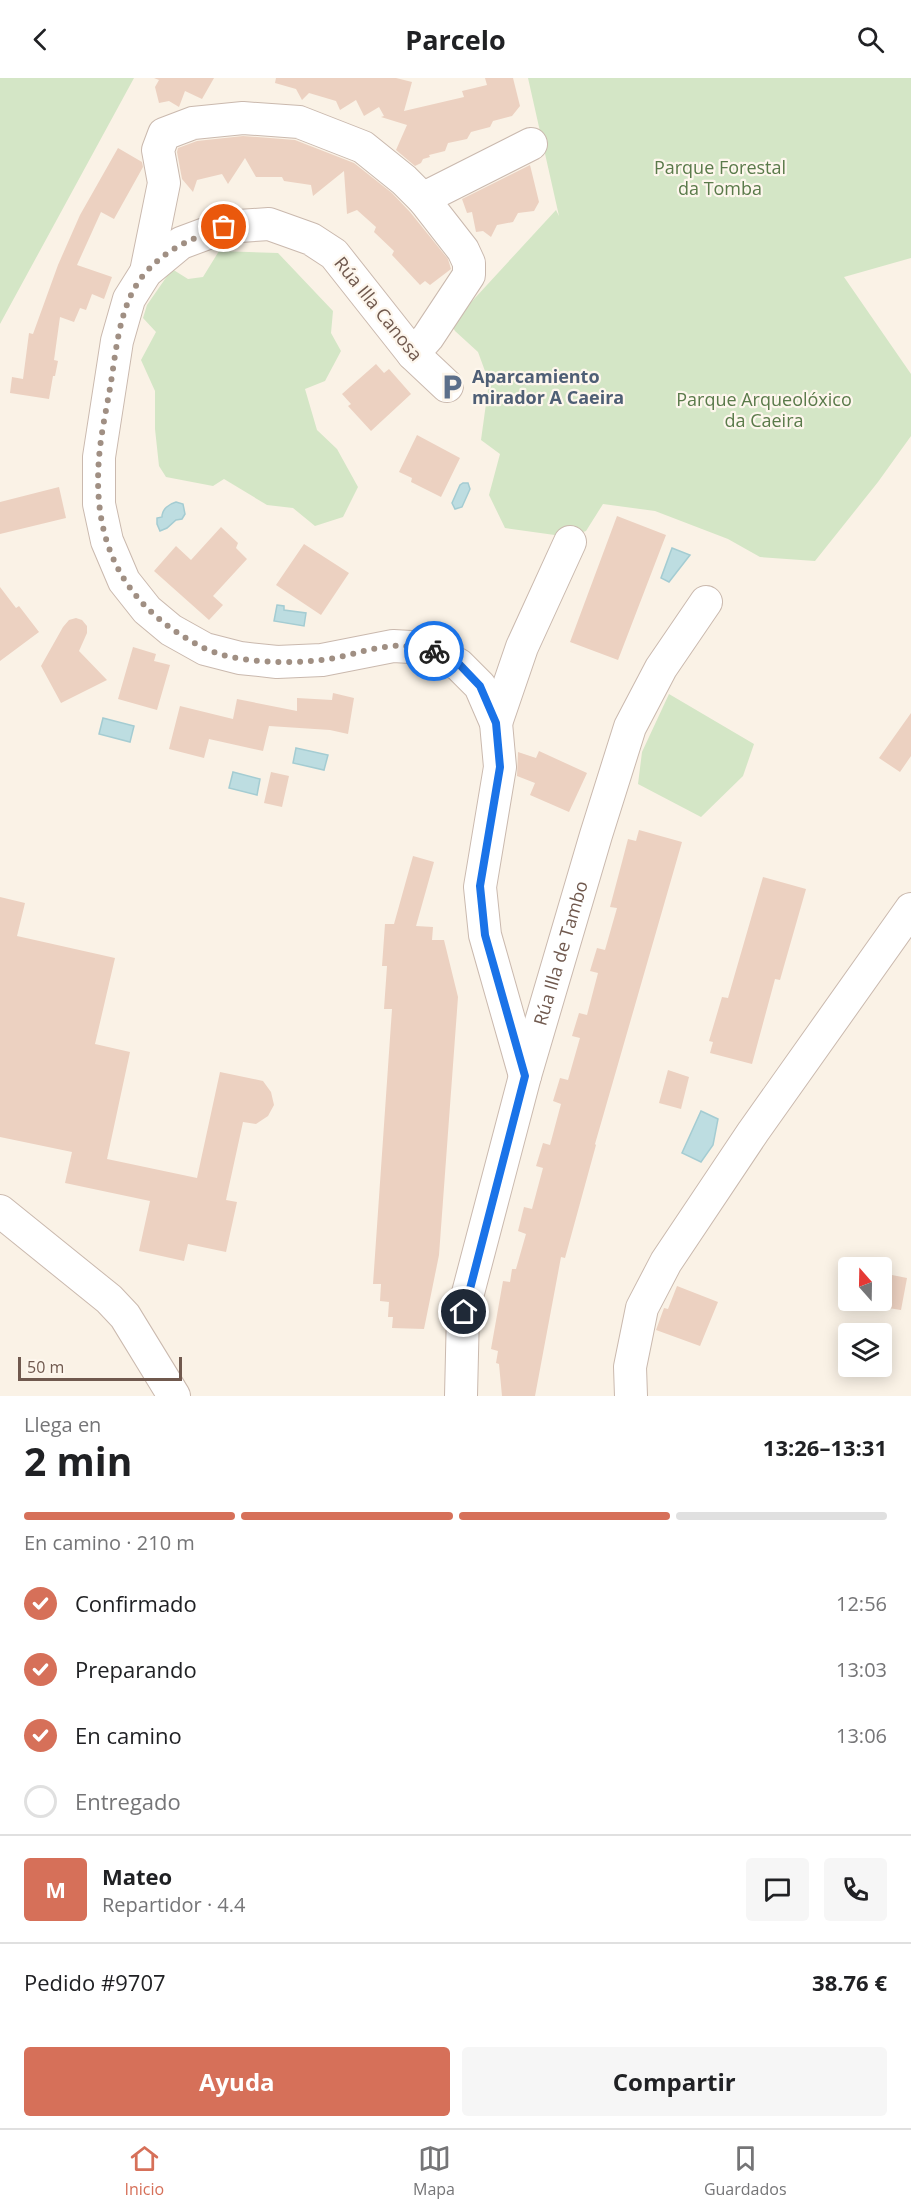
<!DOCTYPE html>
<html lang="es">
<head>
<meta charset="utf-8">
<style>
	body { margin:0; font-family:"Open Sans",sans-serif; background:#f6f6f6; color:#202124; height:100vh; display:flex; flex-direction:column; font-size:22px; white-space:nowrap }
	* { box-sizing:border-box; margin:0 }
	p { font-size:20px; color:#757577 }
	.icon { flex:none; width:33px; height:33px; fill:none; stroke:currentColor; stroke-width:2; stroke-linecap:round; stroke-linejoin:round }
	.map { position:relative; height:1318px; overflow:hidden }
	.sheet { display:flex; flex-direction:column; background:#fff; flex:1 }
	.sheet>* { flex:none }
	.needle { width:39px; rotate:340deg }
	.controls { position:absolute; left:838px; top:1179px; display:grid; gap:12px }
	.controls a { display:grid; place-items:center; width:54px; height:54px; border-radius:6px; background:#fff; box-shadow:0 3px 15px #0003; font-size:30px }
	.scale { position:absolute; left:18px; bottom:15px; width:164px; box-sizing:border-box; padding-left:6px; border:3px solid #70594e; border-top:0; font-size:16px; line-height:21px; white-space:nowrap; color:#70594e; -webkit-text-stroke:4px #fdf6ec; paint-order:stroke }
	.pin { position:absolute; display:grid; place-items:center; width:51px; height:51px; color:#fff; margin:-26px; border:3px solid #fff; border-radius:50%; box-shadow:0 2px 6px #0007 }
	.courier { position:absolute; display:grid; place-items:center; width:60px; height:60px; margin:-30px; border:4px solid #1a73e8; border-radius:50%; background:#fff; color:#222; box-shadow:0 2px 8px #0007 }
	.summary em { font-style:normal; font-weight:700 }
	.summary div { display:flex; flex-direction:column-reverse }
	.summary { display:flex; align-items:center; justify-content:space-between; height:102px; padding:0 24px }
	h1 { font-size:39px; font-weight:700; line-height:45px }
	.bar { display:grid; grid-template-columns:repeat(4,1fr); gap:9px 6px; align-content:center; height:72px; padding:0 24px }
	.bar i { height:8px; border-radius:4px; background:#e0e0e0 }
	.bar .active { background:#d67059 }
	.bar p { grid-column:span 4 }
	.line { display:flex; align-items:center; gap:15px; padding:0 24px; border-top:2px solid #e0e0e0 }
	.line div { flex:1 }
	.round { display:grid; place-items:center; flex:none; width:63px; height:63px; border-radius:6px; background:#f6f6f6 }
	ol { padding:0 24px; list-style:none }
	li { display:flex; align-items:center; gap:18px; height:66px }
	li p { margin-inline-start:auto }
	li .icon { padding:6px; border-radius:50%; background:#d67059; color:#fff; stroke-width:4 }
	li:last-child { color:#757577 }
	li i { width:33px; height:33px; border:3px solid #e0e0e0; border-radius:50% }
	.primary-button { display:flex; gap:12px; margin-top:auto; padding:12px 24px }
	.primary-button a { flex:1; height:69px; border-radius:6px; background:#d67059; color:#fff; font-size:24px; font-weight:700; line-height:69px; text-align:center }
	.primary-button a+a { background:#f6f6f6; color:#202124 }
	header { display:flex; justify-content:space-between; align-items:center; height:78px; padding:0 24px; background:#fff; font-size:27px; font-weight:700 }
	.dock { display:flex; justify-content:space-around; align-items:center; height:84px; border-top:2px solid #e0e0e0; background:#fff; font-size:16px; color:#757577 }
	.dock a { display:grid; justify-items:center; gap:3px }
	.dock .active { color:#d67059 }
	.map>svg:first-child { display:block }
	.green { fill:#d4e6c6 }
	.water { fill:#bddde1; stroke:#a4ccd2; stroke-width:1.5 }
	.building { fill:#ecd1c1 }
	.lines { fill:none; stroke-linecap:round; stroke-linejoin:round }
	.minor-casing { stroke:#cab9ae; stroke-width:34 }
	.minor { stroke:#fff; stroke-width:32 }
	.done { stroke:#a08f83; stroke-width:6; stroke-dasharray:0 10.8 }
	.route { stroke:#1a73e8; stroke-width:8 }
	.labels { text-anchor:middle; stroke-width:4.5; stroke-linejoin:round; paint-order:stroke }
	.park-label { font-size:18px; fill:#5a7a4a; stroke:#fdf6ec }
	.street-label { font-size:18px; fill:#70594e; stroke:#fdf6ec }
	.service-label { font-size:18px; font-weight:bold; fill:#4e5e75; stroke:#fdf6ec; text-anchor:start }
</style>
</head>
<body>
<header><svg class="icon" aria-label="back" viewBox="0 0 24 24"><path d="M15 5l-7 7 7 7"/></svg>Parcelo<svg class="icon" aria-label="search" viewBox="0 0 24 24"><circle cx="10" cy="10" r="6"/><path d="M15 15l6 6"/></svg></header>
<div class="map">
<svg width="911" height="1318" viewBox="0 0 911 1318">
	<rect width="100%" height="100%" fill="#faf2e6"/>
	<path class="green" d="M 0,0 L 134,0 L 0,246 Z
		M 528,0 L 911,0 L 911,180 L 844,199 L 911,296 L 911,358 L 878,404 L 815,483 L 760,479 L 728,461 L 655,433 L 603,426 L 586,453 L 569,459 L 505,450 L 489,417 L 500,376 L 481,362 L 489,304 L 478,274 L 455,253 L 451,246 L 556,132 L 559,138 Z
		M 219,173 L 278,175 L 333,233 L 331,255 L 341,273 L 325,303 L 305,311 L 317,352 L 337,371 L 358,409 L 343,439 L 315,448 L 293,430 L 267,427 L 224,401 L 213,408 L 166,399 L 159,388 L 155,351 L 155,313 L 141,282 L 156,254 L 143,240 L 147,227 L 172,191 L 188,201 L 203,199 Z
		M 669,616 L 754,666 L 743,698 L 701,739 L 638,706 L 642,674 Z"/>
	<path class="water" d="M 463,405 L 468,405 L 470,411 L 462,429 L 455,431 L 452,425 L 460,407 Z
		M 176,424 L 183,426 L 185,436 L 182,441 L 176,442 L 167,450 L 160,453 L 157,446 L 157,440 L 162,439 C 162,431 169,426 176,424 Z
		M 672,470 L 690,477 L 669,504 L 661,500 Z
		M 277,527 L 284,528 L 284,532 L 306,535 L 304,548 L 274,543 Z
		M 103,640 L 134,648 L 130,664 L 99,656 Z
		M 296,670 L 328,677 L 324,692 L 293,685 Z
		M 233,694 L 260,701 L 257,717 L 229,710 Z
		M 701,1033 L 718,1041 L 713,1067 L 701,1084 L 682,1075 Z"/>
	<path class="building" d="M 154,0 L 214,0 L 202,21 L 185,13 L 179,29 L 169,23 L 159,25 L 155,9 L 159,2 Z
		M 276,0 L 396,0 L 412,4 L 404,33 L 464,19 L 462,13 L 487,7 L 485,0 L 513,0 L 520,28 L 512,38 L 493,43 L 490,49 L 471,54 L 467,61 L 448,65 L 445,73 L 429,77 L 430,79 L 423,81 L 421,85 L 415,88 L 396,72 L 407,47 L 381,39 L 384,38 L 379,29 L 364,38 L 356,22 L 340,32 L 336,23 L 309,15 L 302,22 L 296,11 L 275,5 Z
		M 243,58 L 295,62 L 354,85 L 392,115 L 410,134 L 448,181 L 451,191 L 430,207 L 425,203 L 420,207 L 392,177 L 394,173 L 374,154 L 376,149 L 357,132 L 347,136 L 344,93 L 313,118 L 311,107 L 284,103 L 282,99 L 256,99 L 245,80 L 228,106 L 222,96 L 197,102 L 193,114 L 182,101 L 177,74 L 178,70 L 197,63 Z
		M 118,70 L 142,84 L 143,89 L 114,141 L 101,134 L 77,187 L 112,199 L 104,221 L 92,216 L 86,232 L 80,230 L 74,244 L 60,239 L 54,282 L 58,283 L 55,298 L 53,298 L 49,321 L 10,315 L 12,299 L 23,301 L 29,255 L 33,256 L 58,187 L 80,137 Z
		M 530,87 L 539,124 L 534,133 L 518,135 L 513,144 L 497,147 L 491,159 L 483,153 L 476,154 L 472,134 L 467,135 L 462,121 Z
		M 376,286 L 384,295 L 389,291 L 411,316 L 371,353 L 348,328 L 351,326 L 342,316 Z
		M 417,357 L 460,380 L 441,419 L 411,404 L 412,400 L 399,394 Z
		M 59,409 L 66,440 L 0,456 L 0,424 Z
		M 617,438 L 666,457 L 618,582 L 570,564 Z
		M 221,449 L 238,465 L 236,470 L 247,481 L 213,518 L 223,527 L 209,542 L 154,493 L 176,468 L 191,482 Z
		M 304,466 L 349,495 L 321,537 L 276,507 Z
		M 0,509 L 16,530 L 19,528 L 39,554 L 0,583 Z
		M 76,540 L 82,542 L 87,548 L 87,555 L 79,573 L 107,602 L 61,625 L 41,588 L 63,549 L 69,542 Z
		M 133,569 L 156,576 L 154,583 L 170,587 L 157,632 L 118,621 Z
		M 333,615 L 354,620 L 348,656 L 330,652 L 269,648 L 263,673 L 209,661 L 204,680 L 169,671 L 180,628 L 233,641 L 237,621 L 297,633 L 297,620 L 332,622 Z
		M 911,635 L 911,678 L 900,694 L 879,680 Z
		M 539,673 L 587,695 L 569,734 L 530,717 L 535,705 L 517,698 L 518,674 L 536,680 Z
		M 271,694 L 289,698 L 282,729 L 264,725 Z
		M 639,752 L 682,764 L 595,1066 L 596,1067 L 565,1180 L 561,1179 L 535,1318 L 502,1318 L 499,1286 L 496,1285 L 498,1273 L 491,1271 L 503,1203 L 510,1204 L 512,1191 L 516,1191 L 526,1156 L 518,1153 L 524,1129 L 532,1131 L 543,1090 L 536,1088 L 543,1065 L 550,1067 L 561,1026 L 553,1023 L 560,1000 L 568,1002 L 580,960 L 572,958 L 579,935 L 587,937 L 598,895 L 590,893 L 597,870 L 605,872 L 617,830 L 610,829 L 622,784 L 628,761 L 636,763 Z
		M 413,778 L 434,784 L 416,848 L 433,849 L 432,862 L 444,862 L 458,919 L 439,1177 L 424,1251 L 392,1250 L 393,1239 L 388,1239 L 389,1224 L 380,1223 L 381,1206 L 373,1206 L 392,931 L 384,931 L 387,888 L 382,888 L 385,846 L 394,846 Z
		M 763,799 L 806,811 L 780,902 L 775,901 L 752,986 L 710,975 L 713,964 L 709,963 L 722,919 L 728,920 Z
		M 0,819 L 25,825 L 17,858 L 115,880 L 95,966 L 130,974 L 107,1081 L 197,1100 L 220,994 L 263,1003 L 271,1014 L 274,1027 L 268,1038 L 256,1046 L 243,1044 L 226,1122 L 237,1124 L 226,1174 L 188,1166 L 184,1183 L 139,1173 L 150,1123 L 65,1105 L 72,1074 L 0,1059 Z
		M 668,992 L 689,999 L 681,1031 L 659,1025 Z
		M 882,1195 L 907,1200 L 901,1232 L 882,1229 Z
		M 677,1208 L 718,1224 L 700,1268 L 656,1252 L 664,1230 L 668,1231 Z"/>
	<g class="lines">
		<defs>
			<g id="minor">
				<path d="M 424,122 L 434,115 L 531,66"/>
				<path d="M 146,194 L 164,105 L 158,72 L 164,56 L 193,45 L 243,40 L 299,44 L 363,69 L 404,102 L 424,122 L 463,172 L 469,185 L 469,197 L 428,259 L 413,276"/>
				<path d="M 447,308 L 413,276 L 334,176 L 311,161 L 269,146 L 224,149 L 181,165 L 146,194 L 129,221 L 117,263 L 99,379 L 99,426 L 107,463 L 124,503 L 147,532 L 171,552 L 205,571 L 240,580 L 277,584 L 322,582 L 393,568 L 429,570 L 459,587 L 480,608 L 496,645 L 500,689 L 480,809 L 485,857 L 525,998"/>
				<path d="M 496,645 L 522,569 L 570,464"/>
				<path d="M 0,1133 L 109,1221 L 125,1238 L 174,1318"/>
				<path id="s1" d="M 461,1318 L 463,1234 L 525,998 L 596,757 L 630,649 L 661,590 L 706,524"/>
				<path d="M 631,1318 L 630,1289 L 642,1230 L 666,1184 L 753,1054 L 911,831"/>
			</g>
		</defs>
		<use href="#minor" class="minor-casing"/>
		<use href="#minor" class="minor"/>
	</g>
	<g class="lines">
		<path class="done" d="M 224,149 C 194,160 169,169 147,193 C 120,222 117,267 111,304 C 107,329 101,354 99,380 C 92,466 124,529 202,569 C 232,585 288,586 322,582 C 346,579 369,570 393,568 C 405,567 417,570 429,570 L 434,573"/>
		<path class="route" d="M 434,573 L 459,586 L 480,608 L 496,645 L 500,689 L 480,808 L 485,857 L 525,998 L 464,1234"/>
	</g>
	<defs>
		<symbol id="parking-bare" viewBox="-9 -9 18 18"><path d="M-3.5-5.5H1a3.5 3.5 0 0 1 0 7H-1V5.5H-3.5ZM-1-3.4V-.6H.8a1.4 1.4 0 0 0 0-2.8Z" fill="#5c6f8a" stroke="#fdf6ec" stroke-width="2.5" paint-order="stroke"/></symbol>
	</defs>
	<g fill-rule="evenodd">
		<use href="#parking-bare" x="433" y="290" width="38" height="38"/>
	</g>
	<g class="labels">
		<g class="park-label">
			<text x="720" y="96">Parque Forestal<tspan x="720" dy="21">da Tomba</tspan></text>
			<text x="764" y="328">Parque Arqueolóxico<tspan x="764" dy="21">da Caeira</tspan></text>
		</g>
		<g class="street-label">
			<text transform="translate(378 231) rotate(51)" y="6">Rúa Illa Canosa</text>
			<text dy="6" stroke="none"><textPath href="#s1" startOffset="456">Rúa Illa de Tambo</textPath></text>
		</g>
		<g class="service-label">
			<text x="472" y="305">Aparcamiento<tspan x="472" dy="21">mirador A Caeira</tspan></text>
		</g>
	</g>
</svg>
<div class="controls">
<a><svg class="needle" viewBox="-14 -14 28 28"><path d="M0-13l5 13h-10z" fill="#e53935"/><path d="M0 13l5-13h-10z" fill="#757577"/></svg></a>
<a><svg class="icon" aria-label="layers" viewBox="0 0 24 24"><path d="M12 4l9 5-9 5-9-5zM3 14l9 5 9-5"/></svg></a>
</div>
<div class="scale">50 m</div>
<div class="pin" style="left:224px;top:149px;background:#ea580c"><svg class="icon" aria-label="bag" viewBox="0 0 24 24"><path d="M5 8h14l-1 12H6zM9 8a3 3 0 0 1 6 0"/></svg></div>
<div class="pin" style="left:464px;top:1234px;background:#1f2937"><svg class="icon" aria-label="home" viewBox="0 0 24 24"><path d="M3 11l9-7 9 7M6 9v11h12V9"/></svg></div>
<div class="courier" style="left:434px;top:573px"><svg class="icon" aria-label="bike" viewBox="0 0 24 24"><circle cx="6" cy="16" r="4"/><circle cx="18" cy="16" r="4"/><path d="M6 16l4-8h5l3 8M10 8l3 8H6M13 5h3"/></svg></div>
</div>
<section class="sheet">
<div class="summary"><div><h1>2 min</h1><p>Llega en</p></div><em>13:26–13:31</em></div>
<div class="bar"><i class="active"></i><i class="active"></i><i class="active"></i><i></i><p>En camino · 210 m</p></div>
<ol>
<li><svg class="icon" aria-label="check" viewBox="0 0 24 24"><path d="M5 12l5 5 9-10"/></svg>Confirmado<p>12:56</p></li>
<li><svg class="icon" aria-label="check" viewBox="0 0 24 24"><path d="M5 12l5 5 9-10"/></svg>Preparando<p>13:03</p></li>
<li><svg class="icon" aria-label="check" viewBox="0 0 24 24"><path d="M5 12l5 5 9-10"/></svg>En camino<p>13:06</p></li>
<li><i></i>Entregado</li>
</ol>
<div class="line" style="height:108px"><b class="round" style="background:#d67059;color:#fff">M</b><div><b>Mateo</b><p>Repartidor · 4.4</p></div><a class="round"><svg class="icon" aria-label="chat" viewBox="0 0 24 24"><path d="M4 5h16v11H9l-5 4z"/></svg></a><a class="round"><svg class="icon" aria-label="phone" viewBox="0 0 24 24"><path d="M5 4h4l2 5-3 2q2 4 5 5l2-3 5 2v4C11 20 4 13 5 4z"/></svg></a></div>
<div class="line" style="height:78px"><div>Pedido #9707</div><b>38.76 €</b></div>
<div class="primary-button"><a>Ayuda</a><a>Compartir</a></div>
</section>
<nav class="dock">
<a class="active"><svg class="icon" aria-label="home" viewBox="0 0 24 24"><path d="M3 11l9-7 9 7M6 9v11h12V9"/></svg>Inicio</a>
<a><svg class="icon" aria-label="map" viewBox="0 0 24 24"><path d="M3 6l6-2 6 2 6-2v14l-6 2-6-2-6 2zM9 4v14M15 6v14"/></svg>Mapa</a>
<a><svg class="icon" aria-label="saved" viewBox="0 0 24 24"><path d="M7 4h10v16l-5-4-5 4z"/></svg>Guardados</a>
</nav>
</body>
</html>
